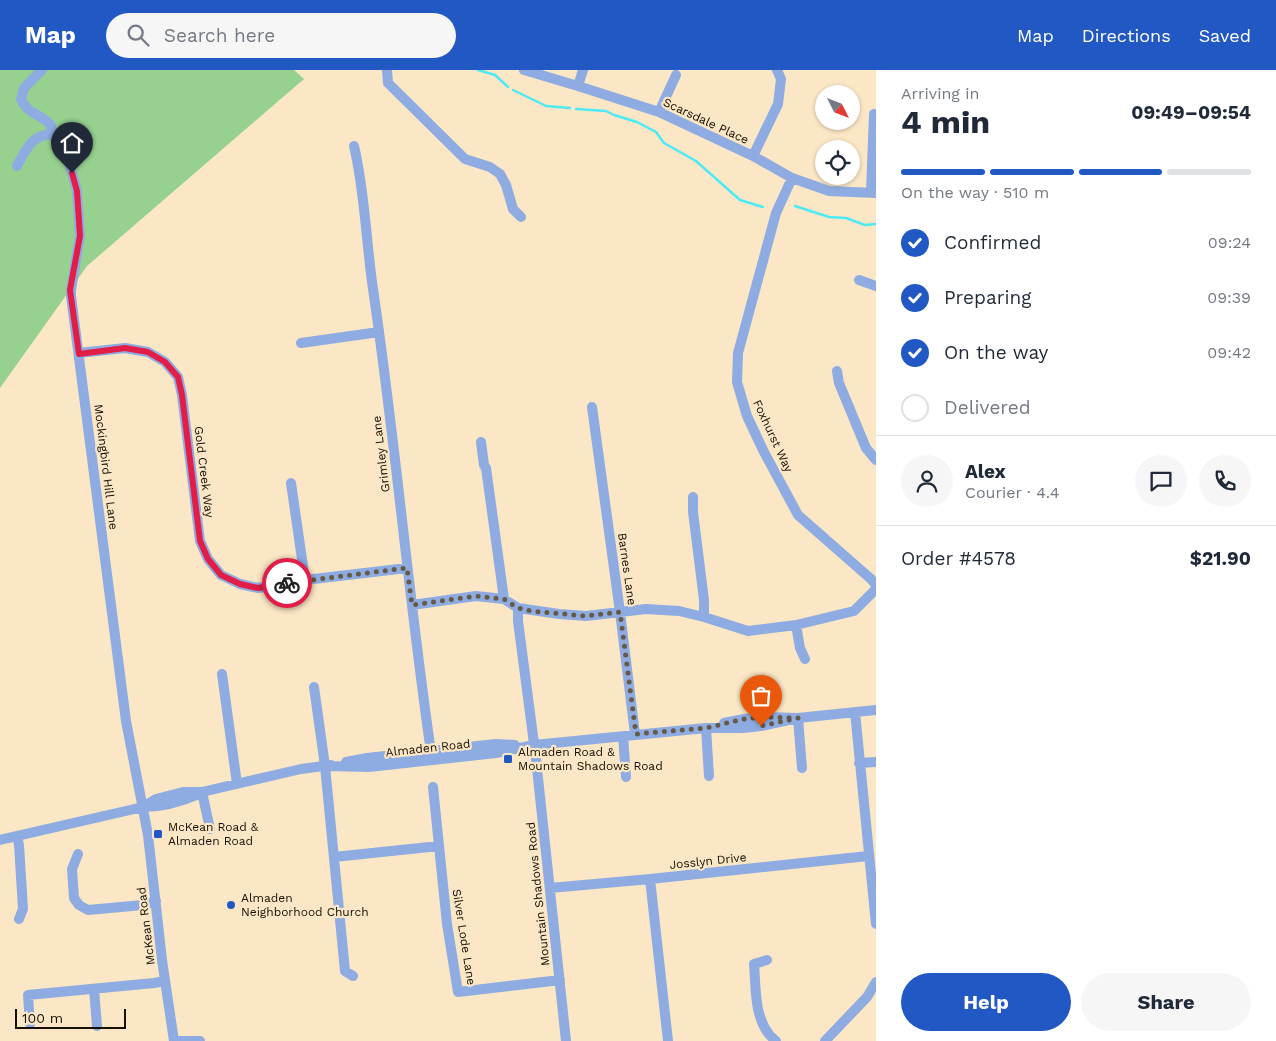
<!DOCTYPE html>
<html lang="en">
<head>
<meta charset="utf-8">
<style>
	body { margin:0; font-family:"Work Sans",sans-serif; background:#f6f6f7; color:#1f2937; height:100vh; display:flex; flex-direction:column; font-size:19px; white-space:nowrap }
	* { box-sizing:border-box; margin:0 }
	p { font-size:16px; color:#747a83 }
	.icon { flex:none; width:28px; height:28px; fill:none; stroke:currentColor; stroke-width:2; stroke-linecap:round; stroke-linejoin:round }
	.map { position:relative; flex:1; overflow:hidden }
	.drawer { display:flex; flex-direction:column; background:#fff; width:400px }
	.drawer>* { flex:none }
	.needle { width:32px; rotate:132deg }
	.fabs { position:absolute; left:815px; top:15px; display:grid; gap:10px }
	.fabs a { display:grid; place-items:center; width:45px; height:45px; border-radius:50%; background:#fff; box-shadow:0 1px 4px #0004; font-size:25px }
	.scale { position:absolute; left:15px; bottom:12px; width:111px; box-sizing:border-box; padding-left:5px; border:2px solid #140e03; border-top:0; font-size:14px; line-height:18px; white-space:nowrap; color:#140e03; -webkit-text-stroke:4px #fbe7c5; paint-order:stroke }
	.pin { position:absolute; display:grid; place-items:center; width:42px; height:42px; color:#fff; margin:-51px -21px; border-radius:50% 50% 50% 0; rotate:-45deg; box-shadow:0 0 5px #0007 }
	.pin .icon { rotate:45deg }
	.courier { position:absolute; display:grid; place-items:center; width:50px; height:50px; margin:-25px; border:4px solid #e11d48; border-radius:50%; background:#fff; color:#222; box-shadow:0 1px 6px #0007 }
	.summary em { font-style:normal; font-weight:700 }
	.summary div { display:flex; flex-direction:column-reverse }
	.summary { display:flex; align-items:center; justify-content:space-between; height:85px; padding:0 25px }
	h1 { font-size:32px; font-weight:700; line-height:38px }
	.bar { display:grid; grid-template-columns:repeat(4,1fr); gap:8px 5px; align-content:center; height:60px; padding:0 25px }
	.bar i { height:6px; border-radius:4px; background:#e0e1e3 }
	.bar .current { background:#2158c4 }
	.bar p { grid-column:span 4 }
	.line { display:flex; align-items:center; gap:12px; padding:0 25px; border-top:1px solid #e0e1e3 }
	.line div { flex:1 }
	.round { display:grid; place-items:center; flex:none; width:52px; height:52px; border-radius:26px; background:#f6f6f7 }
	ol { padding:0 25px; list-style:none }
	li { display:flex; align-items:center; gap:15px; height:55px }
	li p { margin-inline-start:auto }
	li .icon { padding:5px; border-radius:50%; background:#2158c4; color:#fff; stroke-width:4 }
	li:last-child { color:#747a83 }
	li i { width:28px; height:28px; border:2px solid #e0e1e3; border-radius:50% }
	.button { display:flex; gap:10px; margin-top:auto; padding:10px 25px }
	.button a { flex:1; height:58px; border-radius:30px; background:#2158c4; color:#fff; font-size:20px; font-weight:700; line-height:58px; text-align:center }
	.button a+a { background:#f6f6f7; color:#1f2937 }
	header { display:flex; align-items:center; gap:30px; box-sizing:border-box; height:70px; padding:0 25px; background:#2158c4; color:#fff }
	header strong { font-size:24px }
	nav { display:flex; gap:28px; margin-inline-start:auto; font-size:18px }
	.search { width:350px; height:45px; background:#f6f6f7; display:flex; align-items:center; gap:12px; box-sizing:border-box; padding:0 18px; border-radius:28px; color:#747a83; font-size:19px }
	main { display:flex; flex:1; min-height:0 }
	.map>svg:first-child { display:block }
	.green { fill:#96d190 }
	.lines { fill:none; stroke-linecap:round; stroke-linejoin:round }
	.stream { stroke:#4deaf5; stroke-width:2.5 }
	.minor { stroke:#8eace1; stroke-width:10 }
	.done { stroke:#655a47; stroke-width:5; stroke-dasharray:0 9 }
	.route { stroke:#e11d48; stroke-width:6 }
	.poi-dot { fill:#2158c4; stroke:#fbe7c5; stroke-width:2 }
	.labels { text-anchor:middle; stroke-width:4.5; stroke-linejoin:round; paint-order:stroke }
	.street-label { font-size:12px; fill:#140e03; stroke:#fbe7c5 }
	.poi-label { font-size:12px; fill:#140e03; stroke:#fbe7c5; text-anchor:start }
</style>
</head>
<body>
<header>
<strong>Map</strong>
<div class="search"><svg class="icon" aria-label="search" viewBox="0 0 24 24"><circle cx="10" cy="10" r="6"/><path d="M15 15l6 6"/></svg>Search here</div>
<nav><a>Map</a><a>Directions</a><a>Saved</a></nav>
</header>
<main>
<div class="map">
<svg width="876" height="971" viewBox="0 0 876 971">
	<rect width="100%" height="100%" fill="#fbe7c5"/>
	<path class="green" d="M 0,0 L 294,0 L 304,9 L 87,196 L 0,318 Z"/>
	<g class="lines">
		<path class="stream" d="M 478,0 L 495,5 L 508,17
			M 513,20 L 546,36 L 570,38
			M 576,39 L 606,41 L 614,45 L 637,52 L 656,62 L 664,73 L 696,91 L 740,130 L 763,137
			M 795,136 L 829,147 L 846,148 L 865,155 L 876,154"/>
		<path class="minor" d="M 42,0 L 24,18 L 21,29 C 27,45 45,45 51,56 C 52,59 52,62 52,64
			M 387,0 L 388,13 L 465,89 L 490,97 L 500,104 L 506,115 L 513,139 L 521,147
			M 524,0 L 578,16 L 659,42 L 753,86 L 792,108 L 829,121 L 876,123
			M 578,16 L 583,0
			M 659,42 L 676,5
			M 354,76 C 365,122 366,172 373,219 C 396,375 409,533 432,689
			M 753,86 L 778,34 L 781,9 L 777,0
			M 17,96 C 26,80 31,65 52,64 L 67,85 L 77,121 L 80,166 L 71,220 L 71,226 L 126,651 L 148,765 L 162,890 L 174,971
			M 792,108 L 776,143 L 738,283 L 737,312 L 747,346 L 764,382 L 798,445 L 871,509 L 876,515
			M 871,122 L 874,44
			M 859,210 L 876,216
			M 301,273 L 379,262
			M 79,283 L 125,278 L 148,282 L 165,292 L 178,307 L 182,325 L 200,471 L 208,489 L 221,505 L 240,514 L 258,518 L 305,510 L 407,498
			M 837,301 L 839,313 L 866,378 L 876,390
			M 592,337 L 620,542 L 635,664
			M 481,372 L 484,395 L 486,398 L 504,529
			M 291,413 L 305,510
			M 693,427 L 693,442 L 704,530 L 704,547
			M 412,535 L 476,526 L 504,529 L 518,538 L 559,544 L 586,546 L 646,539 L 679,541 L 704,547 L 748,561 L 796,555 L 854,541 L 876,519
			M 518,538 L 518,551 L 536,689 L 566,971
			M 796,555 L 800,578 L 805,589
			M 222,604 L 237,714
			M 314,617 L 325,696 L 345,901 L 353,906
			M 855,642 L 876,854
			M 798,648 L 802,698
			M 724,653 L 744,649 L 761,647 L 798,648 L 876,640
			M 706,658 L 709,706
			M 623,666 L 626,707
			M 346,692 L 367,688 L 496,674 L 515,675
			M 859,693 L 876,692
			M 325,696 L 369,697 L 496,683 L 534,675 L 706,658 L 743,658 L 761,656 L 798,648
			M 433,717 L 447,854 L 458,922 L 560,910
			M 202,722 L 210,759
			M 143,737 L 156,729 L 183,722 L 202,722 L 301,699 L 331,695
			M 17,766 L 19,775 L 23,839 L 19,849
			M 0,770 L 143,737 C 163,737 181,732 199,724
			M 78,784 L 72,799 L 74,828 L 79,835 L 88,840 L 143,835 L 156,831
			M 334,787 L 439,776
			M 650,809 L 668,971
			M 550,818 L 650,809 L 868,786
			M 767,890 L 754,894 C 756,916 754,944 768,963 C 770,966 773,968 776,971
			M 94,919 L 97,956
			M 30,954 L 28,925 L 154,913 L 165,911
			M 179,971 L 200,971
			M 825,971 L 867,927 L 876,912"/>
	</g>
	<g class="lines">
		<path class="done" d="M 287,513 L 407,498 L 412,535 L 476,526 L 504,529 L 518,538 L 531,541 L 586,546 L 620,542 L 636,664 L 706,658 L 744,649 L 761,647 L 798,648 L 761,656"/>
		<path class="route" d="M 72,103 L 77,121 L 80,166 L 70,220 L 79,284 L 125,278 L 148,282 L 165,292 L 178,307 L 182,325 L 200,471 L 208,489 L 221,505 L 240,514 L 258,518 L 287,513"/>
	</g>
	<g class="poi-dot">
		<rect x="503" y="684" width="10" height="10" rx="2.5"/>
		<rect x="153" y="759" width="10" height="10" rx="2.5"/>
		<circle cx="231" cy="835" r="5"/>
	</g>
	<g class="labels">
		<g class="street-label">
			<text transform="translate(706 51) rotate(25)" y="4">Scarsdale Place</text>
			<text transform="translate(773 366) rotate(65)" y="4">Foxhurst Way</text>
			<text transform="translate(381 384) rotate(-97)" y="4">Grimley Lane</text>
			<text transform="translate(106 397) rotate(83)" y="4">Mockingbird Hill Lane</text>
			<text transform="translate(204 402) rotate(83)" y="4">Gold Creek Way</text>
			<text transform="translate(627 499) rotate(82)" y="4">Barnes Lane</text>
			<text transform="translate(428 678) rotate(-6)" y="4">Almaden Road</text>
			<text transform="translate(708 791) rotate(-6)" y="4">Josslyn Drive</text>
			<text transform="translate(538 824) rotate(-96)" y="4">Mountain Shadows Road</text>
			<text transform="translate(146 856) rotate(-97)" y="4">McKean Road</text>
			<text transform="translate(464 867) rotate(81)" y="4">Silver Lode Lane</text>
		</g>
		<g class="poi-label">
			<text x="518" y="686">Almaden Road &amp;<tspan x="518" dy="14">Mountain Shadows Road</tspan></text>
			<text x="168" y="761">McKean Road &amp;<tspan x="168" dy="14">Almaden Road</tspan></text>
			<text x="241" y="832">Almaden<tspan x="241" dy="14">Neighborhood Church</tspan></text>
		</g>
	</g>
</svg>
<div class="fabs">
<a><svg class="needle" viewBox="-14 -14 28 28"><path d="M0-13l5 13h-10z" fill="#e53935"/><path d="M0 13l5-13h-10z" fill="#747a83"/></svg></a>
<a><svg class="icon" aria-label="locate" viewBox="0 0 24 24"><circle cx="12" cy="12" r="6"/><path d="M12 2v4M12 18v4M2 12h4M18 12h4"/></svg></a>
</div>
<div class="scale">100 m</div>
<div class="pin" style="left:761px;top:656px;background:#ea580c"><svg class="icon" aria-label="bag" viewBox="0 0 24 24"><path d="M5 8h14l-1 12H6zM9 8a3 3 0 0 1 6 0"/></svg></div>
<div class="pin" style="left:72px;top:103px;background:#1f2937"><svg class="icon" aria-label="home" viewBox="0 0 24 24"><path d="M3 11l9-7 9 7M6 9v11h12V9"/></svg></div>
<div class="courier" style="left:287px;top:513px"><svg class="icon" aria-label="bike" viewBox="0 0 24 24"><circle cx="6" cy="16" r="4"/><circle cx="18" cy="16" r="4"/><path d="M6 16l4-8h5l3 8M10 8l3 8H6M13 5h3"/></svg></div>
</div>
<section class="drawer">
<div class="summary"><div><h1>4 min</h1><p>Arriving in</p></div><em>09:49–09:54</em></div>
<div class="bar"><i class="current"></i><i class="current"></i><i class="current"></i><i></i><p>On the way · 510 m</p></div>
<ol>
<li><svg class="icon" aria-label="check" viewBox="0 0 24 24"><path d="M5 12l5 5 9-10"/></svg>Confirmed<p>09:24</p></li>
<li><svg class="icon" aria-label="check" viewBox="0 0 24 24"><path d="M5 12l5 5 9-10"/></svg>Preparing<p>09:39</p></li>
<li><svg class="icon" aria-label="check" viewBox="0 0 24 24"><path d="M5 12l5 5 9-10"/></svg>On the way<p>09:42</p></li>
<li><i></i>Delivered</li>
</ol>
<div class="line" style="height:90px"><a class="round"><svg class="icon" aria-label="person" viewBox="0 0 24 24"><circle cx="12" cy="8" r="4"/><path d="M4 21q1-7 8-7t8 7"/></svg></a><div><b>Alex</b><p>Courier · 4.4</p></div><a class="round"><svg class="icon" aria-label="chat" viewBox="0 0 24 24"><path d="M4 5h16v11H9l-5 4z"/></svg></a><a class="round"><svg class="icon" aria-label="phone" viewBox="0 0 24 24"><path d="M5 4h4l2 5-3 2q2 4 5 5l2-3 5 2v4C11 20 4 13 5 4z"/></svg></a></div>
<div class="line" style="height:65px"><div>Order #4578</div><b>$21.90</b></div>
<div class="button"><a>Help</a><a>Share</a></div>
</section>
</main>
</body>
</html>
